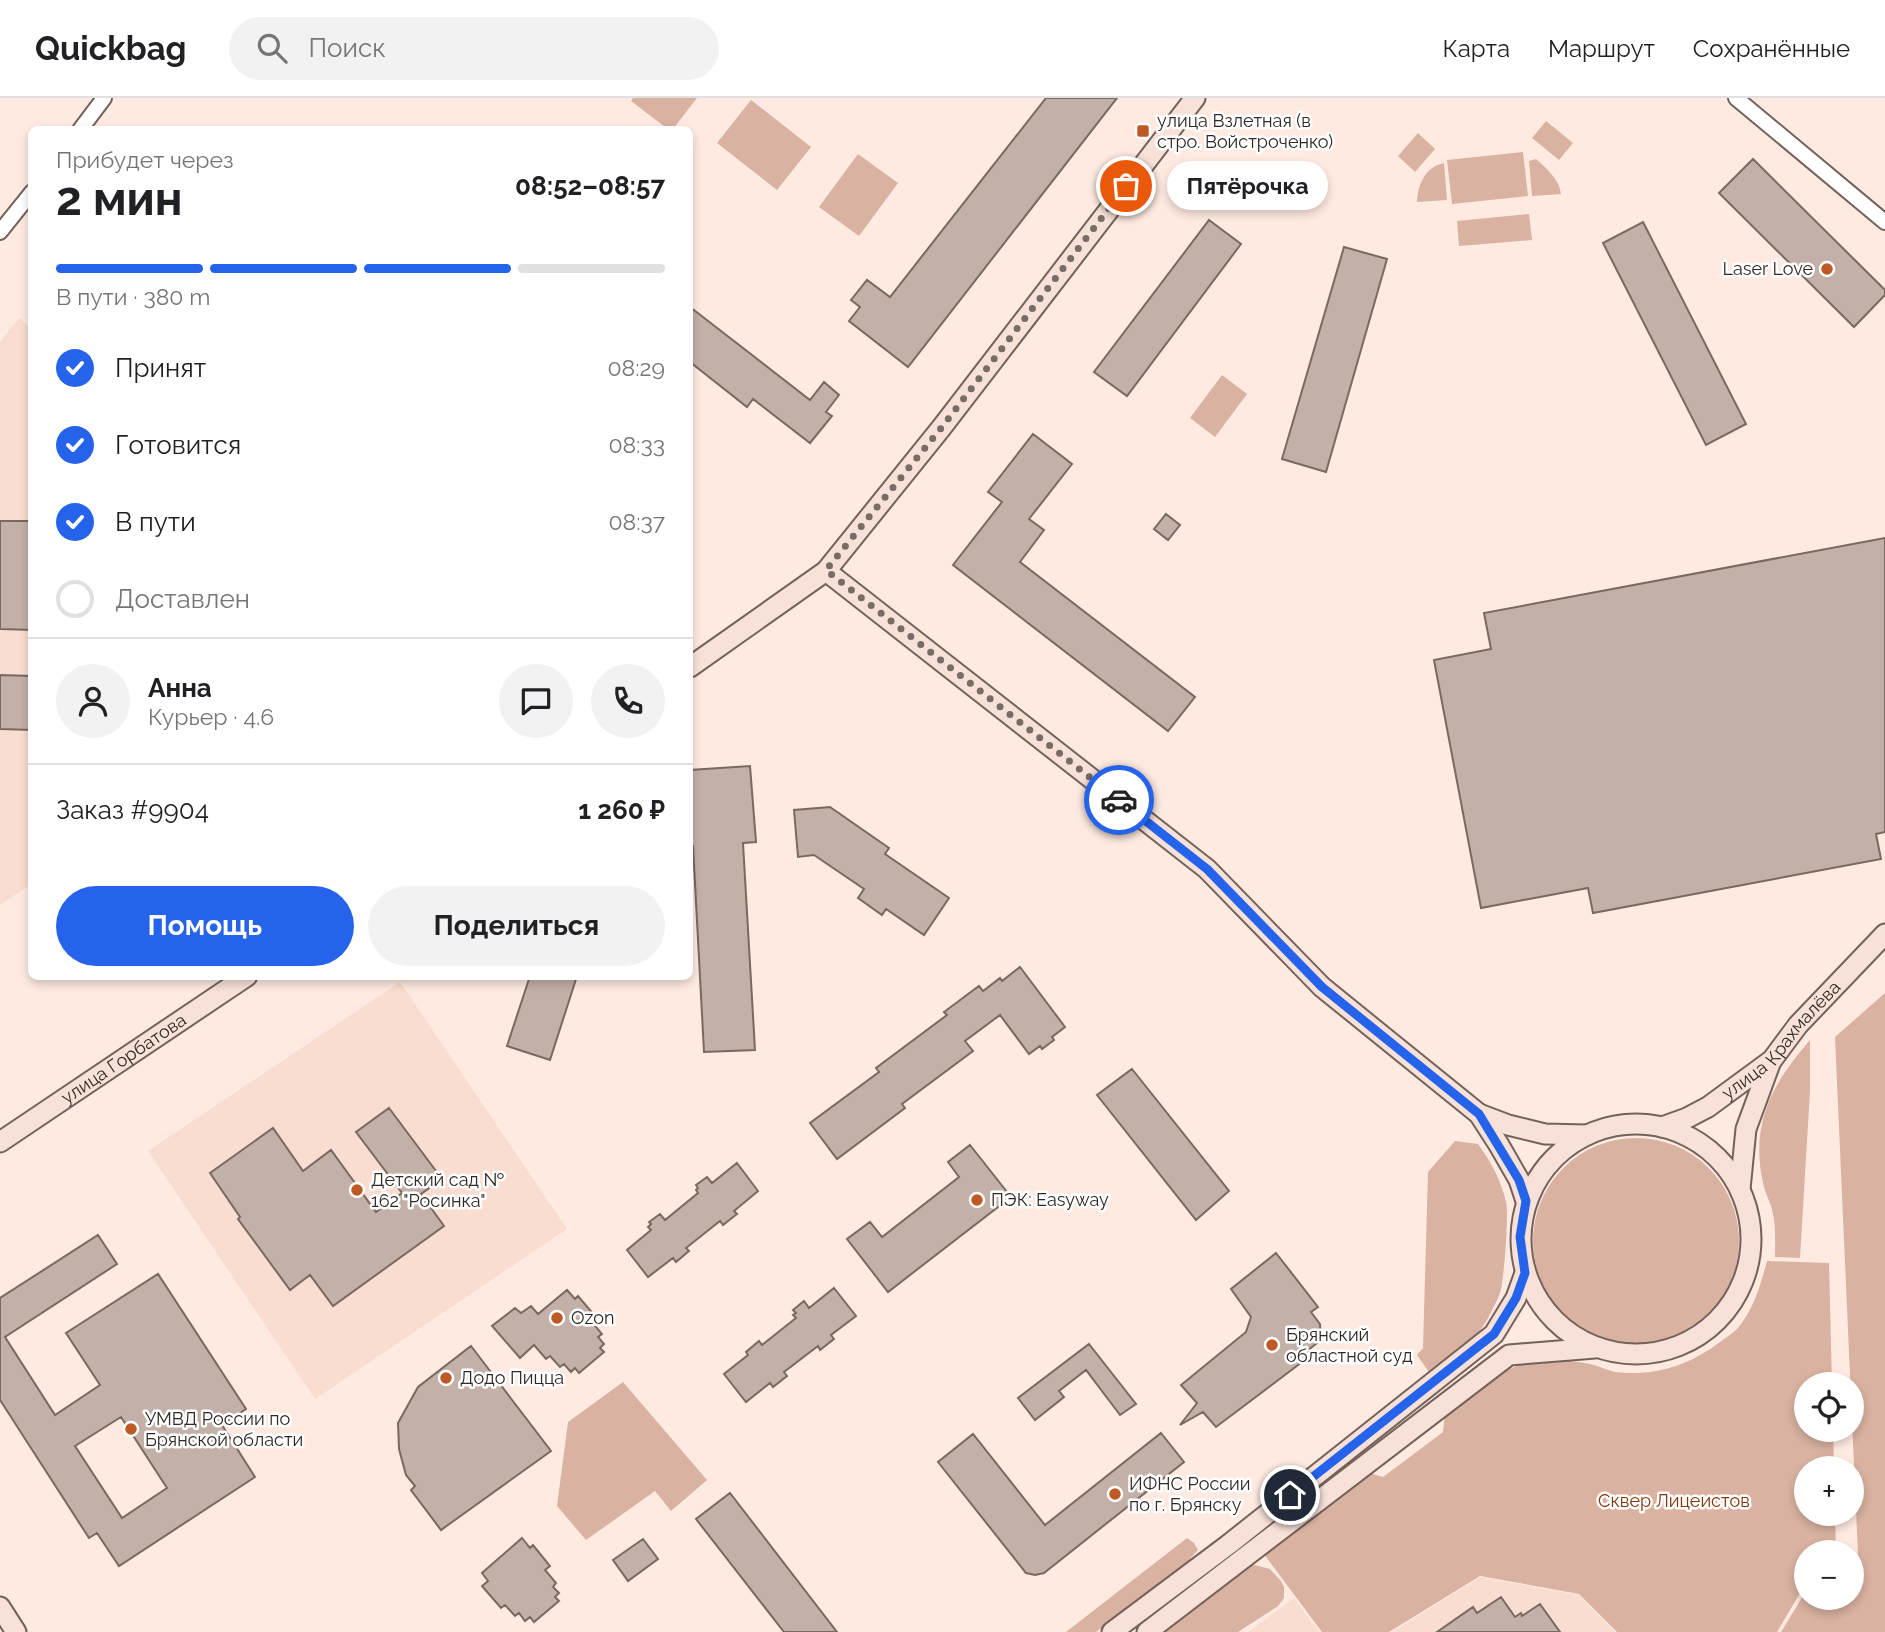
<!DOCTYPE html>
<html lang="ru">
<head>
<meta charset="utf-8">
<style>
	body { margin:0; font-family:Raleway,sans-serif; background:#f2f2f2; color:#202124; height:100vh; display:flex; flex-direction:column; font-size:26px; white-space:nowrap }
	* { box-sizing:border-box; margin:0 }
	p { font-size:23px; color:#757577 }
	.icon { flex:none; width:38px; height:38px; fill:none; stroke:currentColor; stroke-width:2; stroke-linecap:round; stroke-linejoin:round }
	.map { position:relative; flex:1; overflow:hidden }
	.panel { position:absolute; left:28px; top:28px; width:665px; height:854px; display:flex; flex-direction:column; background:#fff; border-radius:10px; box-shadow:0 4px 10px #0003 }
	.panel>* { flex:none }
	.tools { position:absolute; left:1794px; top:1274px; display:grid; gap:14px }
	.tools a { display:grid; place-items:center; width:70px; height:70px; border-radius:50%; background:#fff; box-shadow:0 4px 10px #0003; font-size:35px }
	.pin { position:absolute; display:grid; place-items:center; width:60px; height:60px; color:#fff; margin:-30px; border:4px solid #fff; border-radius:50%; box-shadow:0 2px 7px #0007 }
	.courier { position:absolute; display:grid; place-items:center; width:70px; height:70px; margin:-35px; border:5px solid #2563eb; border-radius:50%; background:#fff; color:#222; box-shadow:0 2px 9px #0007 }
	.bubble { position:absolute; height:49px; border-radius:24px; background:#fff; box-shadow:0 4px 10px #0003; font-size:23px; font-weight:700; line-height:49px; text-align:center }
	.overview em { font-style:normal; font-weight:700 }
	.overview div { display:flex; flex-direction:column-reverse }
	.overview { display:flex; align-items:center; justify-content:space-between; height:119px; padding:0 28px }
	h1 { font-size:46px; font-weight:700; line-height:52px }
	.bar { display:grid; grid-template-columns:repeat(4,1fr); gap:10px 7px; align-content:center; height:84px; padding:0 28px }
	.bar i { height:9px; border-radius:5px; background:#e0e0e0 }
	.bar .current { background:#2563eb }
	.bar p { grid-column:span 4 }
	.line { display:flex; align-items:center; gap:18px; padding:0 28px; border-top:2px solid #e0e0e0 }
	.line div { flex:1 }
	.round { display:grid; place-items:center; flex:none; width:74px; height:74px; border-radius:37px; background:#f2f2f2 }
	ol { padding:0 28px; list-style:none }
	li { display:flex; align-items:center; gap:21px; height:77px }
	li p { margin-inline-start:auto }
	li .icon { padding:7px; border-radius:50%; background:#2563eb; color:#fff; stroke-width:4 }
	li:last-child { color:#757577 }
	li i { width:38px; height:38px; border:4px solid #e0e0e0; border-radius:50% }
	.action { display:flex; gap:14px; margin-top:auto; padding:14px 28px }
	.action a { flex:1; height:80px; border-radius:42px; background:#2563eb; color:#fff; font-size:28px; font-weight:700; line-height:80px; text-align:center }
	.action a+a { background:#f2f2f2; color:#202124 }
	header { display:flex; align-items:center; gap:42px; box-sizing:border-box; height:98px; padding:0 35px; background:#fff; border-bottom:2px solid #e0e0e0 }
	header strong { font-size:33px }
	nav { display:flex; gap:38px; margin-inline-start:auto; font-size:24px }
	.search { width:490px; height:63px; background:#f2f2f2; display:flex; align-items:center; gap:18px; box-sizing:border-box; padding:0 24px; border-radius:38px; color:#757577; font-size:26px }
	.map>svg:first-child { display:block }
	.built { fill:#f9ddd0 }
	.green { fill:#d9b2a1 }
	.building { fill:#c3b0a8; stroke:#7a6961; stroke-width:2; fill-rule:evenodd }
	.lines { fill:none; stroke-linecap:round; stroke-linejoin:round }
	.street-casing { stroke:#73625a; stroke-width:18 }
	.secondary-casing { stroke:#73625a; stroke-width:23 }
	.street { stroke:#fff; stroke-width:14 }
	.secondary { stroke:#f7e1d8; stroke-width:19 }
	.done { stroke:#786c67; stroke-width:7; stroke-dasharray:0 12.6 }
	.route { stroke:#2563eb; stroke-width:9 }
	.poi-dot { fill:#be5a25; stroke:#fff; stroke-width:2.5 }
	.labels { text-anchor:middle; stroke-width:5; stroke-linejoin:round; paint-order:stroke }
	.poi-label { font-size:18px; fill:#302825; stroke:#fff; text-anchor:start }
	.street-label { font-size:18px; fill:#302825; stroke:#fff }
	.park-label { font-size:18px; fill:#82370b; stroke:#fff }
</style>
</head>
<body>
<header>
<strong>Quickbag</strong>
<div class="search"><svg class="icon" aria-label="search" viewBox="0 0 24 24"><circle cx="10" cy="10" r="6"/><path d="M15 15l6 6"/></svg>Поиск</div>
<nav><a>Карта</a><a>Маршрут</a><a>Сохранённые</a></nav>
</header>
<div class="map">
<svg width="1885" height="1534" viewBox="0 0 1885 1534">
	<rect width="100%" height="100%" fill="#feeae1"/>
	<path class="built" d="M 19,220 L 31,230 L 31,786 L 0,807 L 0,244 Z
		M 400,884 L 567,1131 L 315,1301 L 148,1053 Z
		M 1480,1479 L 1579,1497 L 1615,1534 L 1392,1534 Z
		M 1294,1500 L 1319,1534 L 1248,1534 Z"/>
	<path class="green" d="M 633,0 L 697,0 L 673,31 L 669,32 L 631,3 Z
		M 751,2 L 811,49 L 777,92 L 717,45 Z
		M 1546,23 L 1573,45 L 1559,62 L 1532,40 Z
		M 1418,35 L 1435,51 L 1415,74 L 1398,58 Z
		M 1523,54 L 1528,98 L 1452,106 L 1447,62 Z
		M 858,56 L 898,85 L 859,138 L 819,109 Z
		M 1536,61 C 1547,71 1559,81 1561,96 L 1532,98 L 1529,63 Z
		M 1444,65 L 1447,102 L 1417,104 C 1418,86 1425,69 1444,65 Z
		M 1529,116 L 1532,142 L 1459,148 L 1457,123 Z
		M 1222,277 L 1247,296 L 1215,339 L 1190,320 Z
		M 1885,895 L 1885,1534 L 1781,1534 L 1806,1493 L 1806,1500 L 1852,1500 L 1852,1460 L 1858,1457 L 1835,939 Z
		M 1810,942 L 1810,993 L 1800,1160 L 1775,1159 C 1775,1145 1776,1129 1773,1116 C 1771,1105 1765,1095 1763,1085 C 1750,1025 1772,986 1810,942 Z
		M1533 1143a103 103 0 1 1 206 0a103 103 0 1 1-206 0Z
		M 1455,1043 L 1478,1046 C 1491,1064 1501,1082 1506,1104 C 1509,1116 1504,1183 1500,1195 C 1497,1203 1492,1212 1488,1220 C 1475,1244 1452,1260 1431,1277 L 1417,1257 L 1423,1250 L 1428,1074 Z
		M 1767,1163 L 1829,1165 L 1832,1286 L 1806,1286 L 1806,1332 L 1833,1332 L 1834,1370 L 1806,1370 L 1806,1416 L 1835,1416 L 1836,1454 L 1806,1454 L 1806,1485 L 1777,1534 L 1617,1534 L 1579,1496 L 1480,1478 L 1389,1534 L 1322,1534 L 1263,1455 L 1369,1375 L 1383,1379 L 1443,1334 L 1445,1315 C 1475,1293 1504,1266 1542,1262 C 1557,1261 1575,1263 1590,1266 C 1598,1268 1607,1272 1615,1274 C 1654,1279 1690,1267 1720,1244 C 1725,1240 1732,1236 1737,1231 C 1753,1213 1761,1186 1767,1163 Z
		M 623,1284 L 707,1382 L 671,1413 L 655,1393 L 586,1442 L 557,1408 L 568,1324 Z
		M 1187,1440 L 1194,1445 L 1198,1452 L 1187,1464 L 1096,1534 L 1066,1534 Z
		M 1255,1467 L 1270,1471 L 1281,1483 L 1284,1489 L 1284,1500 L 1278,1508 L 1238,1534 L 1157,1534 L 1245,1469 Z"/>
	<path class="building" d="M 1046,0 L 1117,0 L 908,269 L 849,223 L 860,209 L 851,202 L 867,182 L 890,199 Z
		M 1753,61 L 1885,192 L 1885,197 L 1854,229 L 1719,95 Z
		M 1209,122 L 1241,146 L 1127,298 L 1094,274 Z
		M 1643,124 L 1746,326 L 1706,347 L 1603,145 Z
		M 1344,149 L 1387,161 L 1326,374 L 1282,361 Z
		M 690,209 L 810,302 L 824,284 L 839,297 L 826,314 L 832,318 L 810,345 L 753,301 L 747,309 L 690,264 Z
		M 1033,336 L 1072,366 L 1029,421 L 1044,432 L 1020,464 L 1195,599 L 1168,633 L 953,467 L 1002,404 L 988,394 Z
		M 1166,416 L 1180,427 L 1168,442 L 1154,431 Z
		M 0,423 L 32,423 L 32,532 L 0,531 Z
		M 1885,440 L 1885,734 L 1876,736 L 1881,761 L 1593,815 L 1588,790 L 1481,810 L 1434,562 L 1491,551 L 1484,515 Z
		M 0,577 L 32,578 L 32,632 L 0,631 Z
		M 750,668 L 756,744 L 743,745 L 755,952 L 704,954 L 693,748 L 690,748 L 690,672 Z
		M 830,709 L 889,750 L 885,756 L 949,800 L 924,837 L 886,811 L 882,817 L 858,800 L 864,791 L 814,757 L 798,759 L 794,712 Z
		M 1020,869 L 1065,929 L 1052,939 L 1054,942 L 1042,951 L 1040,948 L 1029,956 L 1000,917 L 965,943 L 973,953 L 902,1006 L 905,1010 L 837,1061 L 810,1025 L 879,974 L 876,970 L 947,917 L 944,914 L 979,888 L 983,893 L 1000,880 L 1002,883 Z
		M 530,878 L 577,878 L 550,962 L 507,948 Z
		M 1132,971 L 1229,1093 L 1196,1122 L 1097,997 Z
		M 389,1010 L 442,1081 L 421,1096 L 444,1128 L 333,1208 L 310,1177 L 290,1192 L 238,1121 L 240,1119 L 210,1075 L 273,1030 L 303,1073 L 331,1052 L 376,1114 L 402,1095 L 356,1034 Z
		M 970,1047 L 1011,1099 L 888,1194 L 847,1141 L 870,1124 L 882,1139 L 959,1079 L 948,1064 Z
		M 737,1065 L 758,1093 L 734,1113 L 737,1116 L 723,1127 L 720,1123 L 686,1150 L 689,1153 L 676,1164 L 673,1160 L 648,1179 L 627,1152 L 651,1132 L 648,1129 L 651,1126 L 649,1124 L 660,1116 L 665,1122 L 698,1095 L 696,1092 L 698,1090 L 696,1087 L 707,1079 L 712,1085 Z
		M 98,1137 L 117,1166 L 5,1239 L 55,1317 L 100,1287 L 66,1235 L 158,1176 L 246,1311 L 222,1327 L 255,1379 L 119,1468 L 97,1435 L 89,1440 L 0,1302 L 0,1200 ZM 121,1319 L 167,1390 L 122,1420 L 75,1348 Z
		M 1276,1155 L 1318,1209 L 1311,1214 L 1320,1226 L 1321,1242 L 1308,1252 L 1310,1258 L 1216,1329 L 1203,1314 L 1180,1327 L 1197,1305 L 1181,1287 L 1246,1234 L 1251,1219 L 1231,1191 Z
		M 834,1190 L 856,1218 L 831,1237 L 834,1241 L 820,1252 L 818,1248 L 784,1274 L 787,1278 L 773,1289 L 770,1285 L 746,1304 L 724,1276 L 748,1257 L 746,1254 L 759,1243 L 762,1247 L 796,1220 L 793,1217 L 796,1215 L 793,1212 L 804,1203 L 809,1210 Z
		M 567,1192 L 575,1201 L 578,1198 L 596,1219 L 591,1223 L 602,1236 L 598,1239 L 604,1246 L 600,1250 L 604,1254 L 579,1275 L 575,1270 L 571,1274 L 564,1266 L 560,1269 L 550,1258 L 546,1261 L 534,1247 L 520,1260 L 492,1228 L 515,1210 L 521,1215 L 531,1208 L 538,1216 Z
		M 1089,1246 L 1136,1306 L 1120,1317 L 1086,1272 L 1059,1293 L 1064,1299 L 1035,1322 L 1018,1300 Z
		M 471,1248 L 551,1353 L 441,1432 L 411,1392 L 415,1388 L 406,1377 L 399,1351 L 398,1325 L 418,1289 Z
		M 1161,1335 L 1184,1364 L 1044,1475 L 1035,1477 L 1026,1475 L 938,1364 L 973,1336 L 1045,1427 Z
		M 730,1395 L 837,1534 L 784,1534 L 696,1421 Z
		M 522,1440 L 530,1450 L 533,1447 L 550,1468 L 545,1472 L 556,1485 L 553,1489 L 559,1495 L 555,1499 L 559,1503 L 534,1524 L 530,1519 L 525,1523 L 519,1515 L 515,1518 L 505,1507 L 501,1510 L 482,1488 L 488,1483 L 482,1475 Z
		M 643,1441 L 658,1461 L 628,1483 L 613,1462 Z
		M 1501,1499 L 1515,1519 L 1521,1515 L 1522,1518 L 1540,1506 L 1560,1534 L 1437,1534 L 1473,1509 L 1477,1515 Z"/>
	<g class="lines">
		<defs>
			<path id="street" d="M 1736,0 L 1885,124
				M 80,32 L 104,0
				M 0,134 L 32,94"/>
			<g id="secondary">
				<path d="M 826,473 L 1207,771 L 1322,889 L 1479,1016 L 1499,1047 L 1519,1082 L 1526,1103"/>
				<path d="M 690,569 L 826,473 L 942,329 L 1195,0"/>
				<path d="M 1479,1016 L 1508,1027 L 1545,1036 L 1586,1037"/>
				<circle cx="1636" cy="1141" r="115"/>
				<path id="s1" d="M 1662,1029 L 1687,1020 L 1708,1009 L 1772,962 L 1798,927 L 1885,836"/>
				<path id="s2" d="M 0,1044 L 247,878"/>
				<path d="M 1740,1091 L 1746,1031 L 1771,963"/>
				<path d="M 0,1509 L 16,1534"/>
				<path d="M 1112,1534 L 1228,1447 L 1494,1236 L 1516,1200 L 1525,1175"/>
				<path d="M 1147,1534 L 1509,1257 L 1595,1250"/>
			</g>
		</defs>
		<use href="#street" class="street-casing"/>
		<use href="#secondary" class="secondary-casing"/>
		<use href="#street" class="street"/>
		<use href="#secondary" class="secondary"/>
	</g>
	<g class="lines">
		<path class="done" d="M 1119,702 L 826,472 L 942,329 L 1126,88"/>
		<path class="route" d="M 1119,702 L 1207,771 L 1322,889 L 1479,1016 L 1519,1082 L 1526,1103 L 1520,1139 L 1525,1175 L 1516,1200 L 1494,1236 L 1290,1397"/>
	</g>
	<g class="poi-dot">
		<rect x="1136" y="26" width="14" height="14" rx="3.5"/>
		<circle cx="1827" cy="171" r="7"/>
		<circle cx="357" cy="1092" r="7"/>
		<circle cx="977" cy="1102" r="7"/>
		<circle cx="557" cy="1220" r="7"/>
		<circle cx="1272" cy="1247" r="7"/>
		<circle cx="446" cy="1280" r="7"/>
		<circle cx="131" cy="1331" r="7"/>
		<circle cx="1115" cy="1396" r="7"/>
	</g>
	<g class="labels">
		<g class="poi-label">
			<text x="1157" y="29">улица Взлетная (в<tspan x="1157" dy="21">стро. Войстроченко)</tspan></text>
			<text x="1813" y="177" text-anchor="end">Laser Love</text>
			<text x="371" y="1088">Детский сад №<tspan x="371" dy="21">162 "Росинка"</tspan></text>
			<text x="991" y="1108">ПЭК: Easyway</text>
			<text x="571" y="1226">Ozon</text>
			<text x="1286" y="1243">Брянский<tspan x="1286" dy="21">областной суд</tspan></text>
			<text x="460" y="1286">Додо Пицца</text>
			<text x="145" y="1327">УМВД России по<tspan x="145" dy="21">Брянской области</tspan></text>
			<text x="1129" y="1392">ИФНС России<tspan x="1129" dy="21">по г. Брянску</tspan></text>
		</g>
		<g class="street-label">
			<text dy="6" stroke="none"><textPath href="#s1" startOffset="150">улица Крахмалёва</textPath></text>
			<text dy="6" stroke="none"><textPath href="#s2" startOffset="149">улица Горбатова</textPath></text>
		</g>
		<g class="park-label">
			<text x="1674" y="1409">Сквер Лицеистов</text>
		</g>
	</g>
</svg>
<div class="tools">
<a><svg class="icon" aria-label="locate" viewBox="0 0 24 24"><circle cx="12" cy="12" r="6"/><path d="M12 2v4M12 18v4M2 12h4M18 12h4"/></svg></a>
<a>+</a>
<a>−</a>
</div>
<div class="pin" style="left:1126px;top:88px;background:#ea580c"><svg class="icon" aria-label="bag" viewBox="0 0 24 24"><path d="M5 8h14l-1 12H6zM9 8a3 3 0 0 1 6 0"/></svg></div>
<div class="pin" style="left:1290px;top:1397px;background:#1f2937"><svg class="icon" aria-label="home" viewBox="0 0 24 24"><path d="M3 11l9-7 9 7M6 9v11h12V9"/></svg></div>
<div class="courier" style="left:1119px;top:702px"><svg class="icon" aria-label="car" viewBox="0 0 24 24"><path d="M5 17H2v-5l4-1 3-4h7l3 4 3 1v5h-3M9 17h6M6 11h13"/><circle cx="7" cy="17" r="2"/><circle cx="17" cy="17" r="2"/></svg></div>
<div class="bubble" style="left:1167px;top:63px;width:161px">Пятёрочка</div>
<section class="panel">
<div class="overview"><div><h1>2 мин</h1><p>Прибудет через</p></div><em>08:52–08:57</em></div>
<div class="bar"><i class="current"></i><i class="current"></i><i class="current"></i><i></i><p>В пути · 380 m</p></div>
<ol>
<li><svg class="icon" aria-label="check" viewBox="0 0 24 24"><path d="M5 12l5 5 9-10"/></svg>Принят<p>08:29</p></li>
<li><svg class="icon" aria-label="check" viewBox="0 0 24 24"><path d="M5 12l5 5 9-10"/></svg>Готовится<p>08:33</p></li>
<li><svg class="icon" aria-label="check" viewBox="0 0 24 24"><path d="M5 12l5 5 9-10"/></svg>В пути<p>08:37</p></li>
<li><i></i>Доставлен</li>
</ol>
<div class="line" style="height:126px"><a class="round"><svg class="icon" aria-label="person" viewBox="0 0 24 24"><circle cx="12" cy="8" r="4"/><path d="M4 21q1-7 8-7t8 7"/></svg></a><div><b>Анна</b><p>Курьер · 4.6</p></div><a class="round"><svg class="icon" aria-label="chat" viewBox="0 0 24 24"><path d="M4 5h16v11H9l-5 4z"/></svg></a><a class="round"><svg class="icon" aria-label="phone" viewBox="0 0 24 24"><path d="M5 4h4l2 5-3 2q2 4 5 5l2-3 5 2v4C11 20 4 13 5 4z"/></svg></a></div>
<div class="line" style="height:91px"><div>Заказ #9904</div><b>1 260 ₽</b></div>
<div class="action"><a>Помощь</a><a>Поделиться</a></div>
</section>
</div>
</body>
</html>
